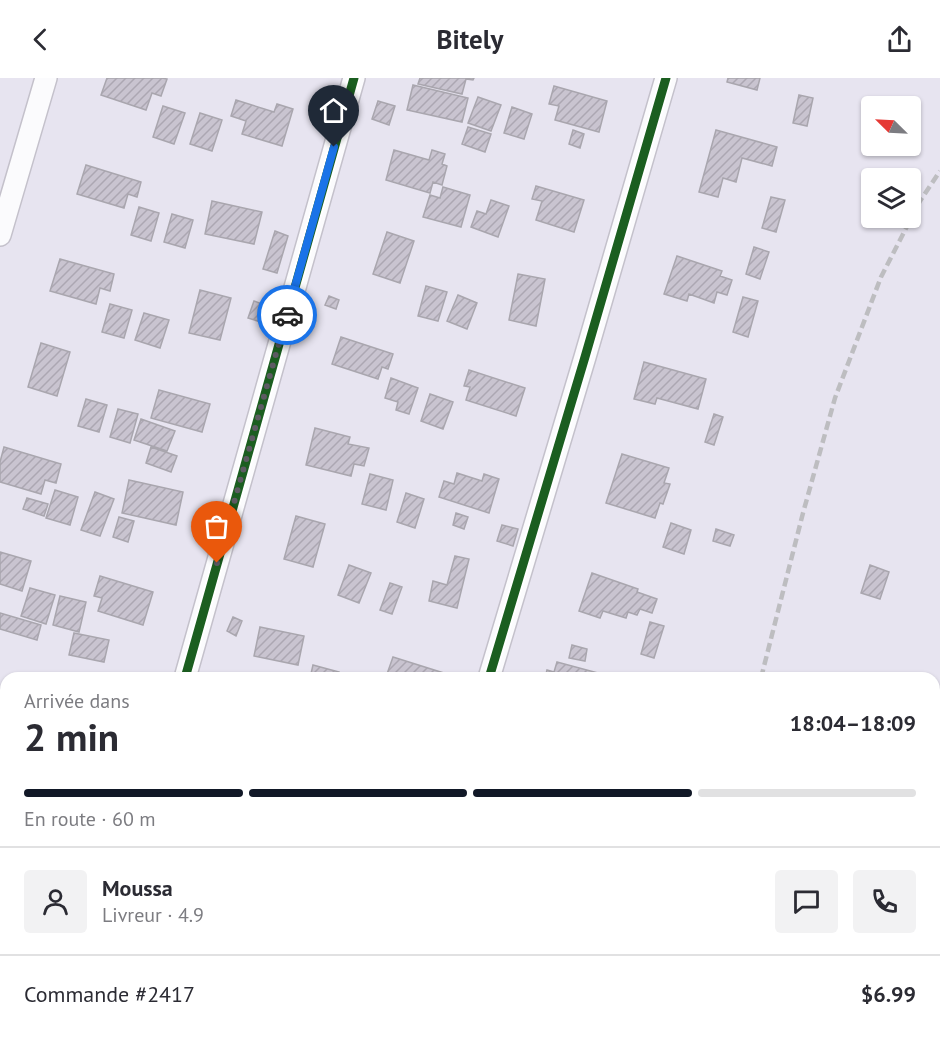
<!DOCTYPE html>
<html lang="fr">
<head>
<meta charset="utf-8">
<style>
	body { margin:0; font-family:"PT Sans",sans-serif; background:#f2f2f3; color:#2b2b33; height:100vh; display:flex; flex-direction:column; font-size:22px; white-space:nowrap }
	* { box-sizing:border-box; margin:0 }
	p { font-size:20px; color:#7c7c81 }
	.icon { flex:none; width:33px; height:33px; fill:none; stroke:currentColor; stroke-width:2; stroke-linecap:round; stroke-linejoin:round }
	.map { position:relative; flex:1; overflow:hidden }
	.sheet { position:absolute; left:0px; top:594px; width:940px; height:372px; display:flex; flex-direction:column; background:#fff; border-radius:18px 18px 0 0; box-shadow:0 2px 4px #0004 }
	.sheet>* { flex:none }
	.needle { width:39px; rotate:294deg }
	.fabs { position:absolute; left:861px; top:18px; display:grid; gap:12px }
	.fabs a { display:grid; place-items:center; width:60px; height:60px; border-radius:6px; background:#fff; box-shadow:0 2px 4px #0004; font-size:30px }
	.pin { position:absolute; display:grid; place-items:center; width:51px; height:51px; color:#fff; margin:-62px -26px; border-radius:50% 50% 50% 0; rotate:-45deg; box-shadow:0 0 6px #0007 }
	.pin .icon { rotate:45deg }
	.courier { position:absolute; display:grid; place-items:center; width:60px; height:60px; margin:-30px; border:4px solid #1a73e8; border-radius:50%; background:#fff; color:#222; box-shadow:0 2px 8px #0007 }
	.headline em { font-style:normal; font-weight:700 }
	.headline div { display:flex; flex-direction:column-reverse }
	.headline { display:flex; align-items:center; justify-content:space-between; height:102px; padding:0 24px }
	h1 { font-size:39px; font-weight:700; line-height:45px }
	.bar { display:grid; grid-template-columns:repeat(4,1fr); gap:9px 6px; align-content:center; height:72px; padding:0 24px }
	.bar i { height:8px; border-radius:4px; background:#e1e1e2 }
	.bar .on { background:#111827 }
	.bar p { grid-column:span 4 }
	.line { display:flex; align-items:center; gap:15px; padding:0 24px; border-top:2px solid #e1e1e2 }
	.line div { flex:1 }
	.round { display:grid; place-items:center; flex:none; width:63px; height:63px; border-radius:6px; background:#f2f2f3 }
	header { display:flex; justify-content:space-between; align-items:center; height:78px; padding:0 24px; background:#fff; font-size:27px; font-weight:700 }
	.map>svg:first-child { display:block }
	.building { fill:url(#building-hatch); stroke:#a9a6ae; stroke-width:1.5 }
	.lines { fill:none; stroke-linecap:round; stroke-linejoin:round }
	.minor-casing { stroke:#c4c1cb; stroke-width:24 }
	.minor { stroke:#fbfbfd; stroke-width:21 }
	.rail { stroke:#bdbdc0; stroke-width:4.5; stroke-dasharray:9 4.5; stroke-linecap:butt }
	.cycleway-casing { stroke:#fff; stroke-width:13 }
	.cycleway { stroke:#1b5e20; stroke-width:9 }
	.done { stroke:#5d5b63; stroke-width:6; stroke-dasharray:0 10.8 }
	.route { stroke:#1a73e8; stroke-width:8 }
</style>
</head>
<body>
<header><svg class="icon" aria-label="back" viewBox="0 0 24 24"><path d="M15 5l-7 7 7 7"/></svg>Bitely<svg class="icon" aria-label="share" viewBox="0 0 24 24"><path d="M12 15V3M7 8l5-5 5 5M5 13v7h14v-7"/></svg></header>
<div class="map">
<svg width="940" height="966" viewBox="0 0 940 966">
	<defs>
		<pattern id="building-hatch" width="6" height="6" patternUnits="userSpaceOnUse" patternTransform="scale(1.5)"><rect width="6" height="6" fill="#c9c4d0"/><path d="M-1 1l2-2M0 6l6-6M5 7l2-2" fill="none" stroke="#aca7b2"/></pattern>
	</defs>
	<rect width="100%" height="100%" fill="#e7e4f0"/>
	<path class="building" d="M 107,0 L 162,0 L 167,1 L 161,18 L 152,15 L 146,32 L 101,17 Z
		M 420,0 L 474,0 L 473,2 L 466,1 L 462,16 L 418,6 Z
		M 728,0 L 760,0 L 757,12 L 727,4 Z
		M 413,7 L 468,20 L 462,44 L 407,32 Z
		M 554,8 L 607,23 L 599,54 L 555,42 L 559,28 L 549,26 Z
		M 799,17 L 813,20 L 807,48 L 793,45 Z
		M 478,19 L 501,27 L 491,53 L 468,45 Z
		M 236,22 L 274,34 L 277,26 L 293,31 L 282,68 L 242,56 L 246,43 L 231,38 Z
		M 378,23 L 395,28 L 389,47 L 372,41 Z
		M 163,28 L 185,35 L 174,66 L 153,59 Z
		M 512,29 L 532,36 L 524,61 L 504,55 Z
		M 200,35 L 222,42 L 212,73 L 190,66 Z
		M 468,49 L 491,56 L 485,74 L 462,66 Z
		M 573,52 L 584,56 L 580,70 L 569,66 Z
		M 716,52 L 777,69 L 772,88 L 742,80 L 736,104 L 723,100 L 718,119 L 699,114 Z
		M 394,72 L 429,82 L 432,72 L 445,76 L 442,86 L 447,88 L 442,107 L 433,104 L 430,115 L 386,102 Z
		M 86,87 L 141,104 L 137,119 L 128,116 L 124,130 L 77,116 Z
		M 536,108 L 584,122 L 574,154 L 536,142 L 542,123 L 532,121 Z
		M 443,109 L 470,117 L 461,149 L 423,139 L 430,117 L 440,120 Z
		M 771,119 L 785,122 L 776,154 L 762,150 Z
		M 491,122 L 509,128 L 498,159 L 471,149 L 477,133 L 486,136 Z
		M 212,123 L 262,134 L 254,166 L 205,156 Z
		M 139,129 L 159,135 L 151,163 L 131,157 Z
		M 172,136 L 193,142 L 185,170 L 164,164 Z
		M 275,153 L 288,158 L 277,195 L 263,191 Z
		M 387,154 L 414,163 L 400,205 L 373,196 Z
		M 754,169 L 769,174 L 760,201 L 746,196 Z
		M 677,178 L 722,193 L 720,198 L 732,202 L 727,217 L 717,214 L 714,225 L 689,216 L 687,223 L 664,216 Z
		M 60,181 L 114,196 L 110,213 L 100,210 L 96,226 L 50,213 Z
		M 518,196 L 545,201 L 536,248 L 509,242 Z
		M 426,208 L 447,214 L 438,243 L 418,238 Z
		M 200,212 L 231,220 L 220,262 L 189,255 Z
		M 458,217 L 477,225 L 467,251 L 447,243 Z
		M 329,218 L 339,222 L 336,231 L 325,227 Z
		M 743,219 L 758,223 L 748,259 L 733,254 Z
		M 254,223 L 267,228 L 261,244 L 248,240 Z
		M 110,226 L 132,232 L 124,260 L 102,254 Z
		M 144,235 L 169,242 L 160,270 L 135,262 Z
		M 341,259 L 393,276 L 388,291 L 382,289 L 378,301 L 332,286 Z
		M 41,265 L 70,274 L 57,318 L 28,309 Z
		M 644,284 L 706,301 L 698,331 L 657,320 L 655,326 L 634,321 Z
		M 469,292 L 525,310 L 516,338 L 466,322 L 470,309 L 464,308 Z
		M 391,300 L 418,310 L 409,336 L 396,332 L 398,324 L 385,320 Z
		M 159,312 L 210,326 L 202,354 L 151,340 Z
		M 430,316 L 453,324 L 443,351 L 421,343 Z
		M 86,321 L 107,327 L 99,354 L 78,348 Z
		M 118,331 L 138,336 L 130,365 L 110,359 Z
		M 714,336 L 723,339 L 714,367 L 705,364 Z
		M 141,341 L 175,353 L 167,373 L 134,362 Z
		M 315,350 L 350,359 L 348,366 L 369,370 L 364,388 L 354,386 L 351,398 L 306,387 Z
		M 4,369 L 61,386 L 56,405 L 45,402 L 41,416 L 0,404 L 0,384 Z
		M 151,369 L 177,378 L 171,394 L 146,385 Z
		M 622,376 L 669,390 L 664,405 L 670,406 L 663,426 L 660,425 L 655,440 L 606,425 Z
		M 457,395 L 482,403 L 484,396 L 499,401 L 489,435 L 439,419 L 444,403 L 454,406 Z
		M 370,396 L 393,402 L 386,432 L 362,426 Z
		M 129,402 L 183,414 L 176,447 L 122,435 Z
		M 55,412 L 78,419 L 70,447 L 46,440 Z
		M 95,414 L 114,421 L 100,458 L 81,452 Z
		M 406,415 L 424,421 L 415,450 L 397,444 Z
		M 27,420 L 48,426 L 44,438 L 23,431 Z
		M 456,435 L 468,439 L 464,451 L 453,447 Z
		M 296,438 L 325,446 L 313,489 L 284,481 Z
		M 119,439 L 134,443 L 128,464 L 113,459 Z
		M 671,445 L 691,452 L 684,476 L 663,469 Z
		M 502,447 L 518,451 L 513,468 L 497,463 Z
		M 716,451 L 734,457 L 730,468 L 713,463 Z
		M 0,474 L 31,483 L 22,513 L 0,506 Z
		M 455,478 L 469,481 L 457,530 L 429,523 L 433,503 L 447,507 Z
		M 349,487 L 371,495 L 359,525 L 338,517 Z
		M 870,487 L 889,494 L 880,521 L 861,515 Z
		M 592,495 L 638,511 L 637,514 L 657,521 L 652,535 L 640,531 L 637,537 L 628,534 L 626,540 L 603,533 L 600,540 L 579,533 Z
		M 100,498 L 153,514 L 143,547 L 98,533 L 102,520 L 94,518 Z
		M 390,505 L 402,509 L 392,536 L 380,532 Z
		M 30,510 L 55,517 L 46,546 L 21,538 Z
		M 60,518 L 86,524 L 79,554 L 53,547 Z
		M 0,535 L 41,547 L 37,562 L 0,551 Z
		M 233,539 L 242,543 L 236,558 L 227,553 Z
		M 650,544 L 664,548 L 654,580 L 641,576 Z
		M 260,549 L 304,558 L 298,587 L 254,578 Z
		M 74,555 L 109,562 L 104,584 L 69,577 Z
		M 572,567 L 587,571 L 585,583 L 569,580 Z
		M 393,579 L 447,596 L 445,600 L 396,600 L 387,596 Z
		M 557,584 L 613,599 L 613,600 L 545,600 L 547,592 L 554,594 Z
		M 313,587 L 339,594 L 337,600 L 310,600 Z
		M 6,663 L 6,708 L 0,698 L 0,666 Z
		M 6,875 L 6,899 L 0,902 L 0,879 Z
		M 3,922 L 6,923 L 6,960 L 42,960 L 40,966 L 0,966 L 0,932 Z
		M 112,960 L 130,960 L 132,964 L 127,966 L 115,966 Z
		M 284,960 L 326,960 L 329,966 L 287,966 Z
		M 454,960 L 489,960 L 488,966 L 453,966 Z"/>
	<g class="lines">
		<defs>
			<path id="minor" d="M 0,157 L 46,0
				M 185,600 L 354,0
				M 489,600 L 585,279 L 666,0
				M 940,702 L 938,718 L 940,727
				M 0,783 L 6,790
				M 89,960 L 92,966
				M 382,966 L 383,960"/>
		</defs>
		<use href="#minor" class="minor-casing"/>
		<use href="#minor" class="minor"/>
		<path class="rail" d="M 761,600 L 803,435 L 835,320 L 881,199 L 920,123 L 940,93
			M 694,960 L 694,966
			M 668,966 L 669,960"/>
		<defs>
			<path id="cycleway" d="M 185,600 L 354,0
				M 489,600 L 585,279 L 666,0"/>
		</defs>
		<use href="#cycleway" class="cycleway-casing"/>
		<use href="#cycleway" class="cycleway"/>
	</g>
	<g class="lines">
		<path class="done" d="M 217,485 L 287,237"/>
		<path class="route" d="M 287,237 L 334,69"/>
	</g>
</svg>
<div class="fabs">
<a><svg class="needle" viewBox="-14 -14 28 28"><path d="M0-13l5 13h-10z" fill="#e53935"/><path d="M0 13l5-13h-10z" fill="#7c7c81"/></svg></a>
<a><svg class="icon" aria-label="layers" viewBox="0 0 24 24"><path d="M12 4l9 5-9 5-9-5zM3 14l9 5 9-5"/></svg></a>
</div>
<div class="pin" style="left:217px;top:485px;background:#ea580c"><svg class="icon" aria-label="bag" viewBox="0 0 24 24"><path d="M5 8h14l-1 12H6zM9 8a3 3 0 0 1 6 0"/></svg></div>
<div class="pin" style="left:334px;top:69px;background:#1f2937"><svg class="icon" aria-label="home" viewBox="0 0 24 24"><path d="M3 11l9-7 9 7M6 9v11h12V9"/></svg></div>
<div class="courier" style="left:287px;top:237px"><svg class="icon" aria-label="car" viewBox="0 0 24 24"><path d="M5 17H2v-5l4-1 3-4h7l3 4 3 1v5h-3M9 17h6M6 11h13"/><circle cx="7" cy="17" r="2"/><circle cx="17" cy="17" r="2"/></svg></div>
<section class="sheet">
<div class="headline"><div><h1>2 min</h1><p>Arrivée dans</p></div><em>18:04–18:09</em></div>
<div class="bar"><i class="on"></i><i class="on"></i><i class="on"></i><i></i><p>En route · 60 m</p></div>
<div class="line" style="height:108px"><a class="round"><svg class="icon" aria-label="person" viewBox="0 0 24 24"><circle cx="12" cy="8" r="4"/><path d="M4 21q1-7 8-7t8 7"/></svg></a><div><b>Moussa</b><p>Livreur · 4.9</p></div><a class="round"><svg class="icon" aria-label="chat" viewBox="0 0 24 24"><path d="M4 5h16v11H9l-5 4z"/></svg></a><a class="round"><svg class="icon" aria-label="phone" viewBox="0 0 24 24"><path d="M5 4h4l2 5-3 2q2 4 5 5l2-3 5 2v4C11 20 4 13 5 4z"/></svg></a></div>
<div class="line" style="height:78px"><div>Commande #2417</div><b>$6.99</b></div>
</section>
</div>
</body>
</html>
